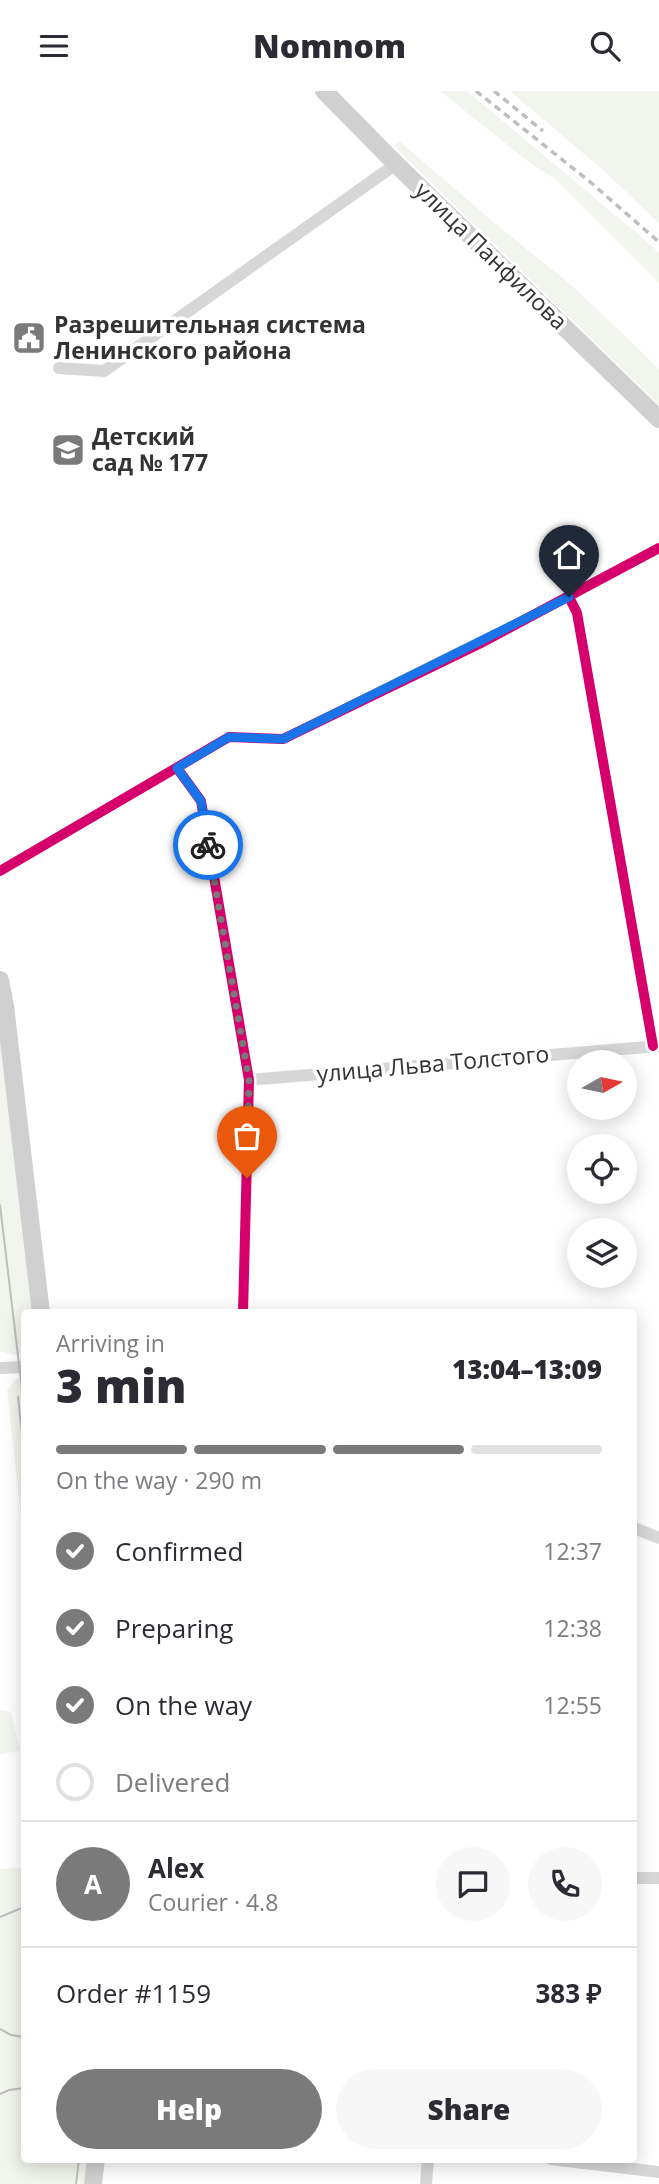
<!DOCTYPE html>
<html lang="en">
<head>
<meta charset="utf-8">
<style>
	body { margin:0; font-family:"Open Sans",sans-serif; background:#f7f7f7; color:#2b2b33; height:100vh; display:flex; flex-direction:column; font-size:26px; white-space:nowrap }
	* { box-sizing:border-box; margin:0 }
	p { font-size:23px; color:#7c7c81 }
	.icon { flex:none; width:38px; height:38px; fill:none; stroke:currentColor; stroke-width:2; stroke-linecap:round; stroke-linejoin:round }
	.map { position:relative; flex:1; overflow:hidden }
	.panel { position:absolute; left:21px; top:1218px; width:616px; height:854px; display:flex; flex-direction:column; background:#fff; border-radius:7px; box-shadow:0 4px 18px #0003 }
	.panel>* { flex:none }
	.needle { width:46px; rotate:81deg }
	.tools { position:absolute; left:567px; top:959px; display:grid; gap:14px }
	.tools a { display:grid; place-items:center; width:70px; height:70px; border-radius:50%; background:#fff; box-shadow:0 4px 18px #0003; font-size:35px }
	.pin { position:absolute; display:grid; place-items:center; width:60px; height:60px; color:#fff; margin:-72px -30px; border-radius:50% 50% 50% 0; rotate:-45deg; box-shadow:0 0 7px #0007 }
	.pin .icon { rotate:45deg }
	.courier { position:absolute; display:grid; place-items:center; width:70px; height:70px; margin:-35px; border:5px solid #1a73e8; border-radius:50%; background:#fff; color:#222; box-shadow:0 2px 9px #0007 }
	.head em { font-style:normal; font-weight:800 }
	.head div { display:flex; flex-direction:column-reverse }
	.head { display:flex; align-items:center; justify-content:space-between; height:119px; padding:0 35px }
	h1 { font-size:46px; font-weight:800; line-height:52px }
	.bar { display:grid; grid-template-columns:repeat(4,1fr); gap:10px 7px; align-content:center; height:84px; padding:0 35px }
	.bar i { height:9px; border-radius:5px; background:#e1e1e2 }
	.bar .selected { background:#7a7a7a }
	.bar p { grid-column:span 4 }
	.line { display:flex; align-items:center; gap:18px; padding:0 35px; border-top:2px solid #e1e1e2 }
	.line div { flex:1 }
	.round { display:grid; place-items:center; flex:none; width:74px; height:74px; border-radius:37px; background:#f7f7f7 }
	ol { padding:0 35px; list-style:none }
	li { display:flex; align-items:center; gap:21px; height:77px }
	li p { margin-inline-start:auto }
	li .icon { padding:7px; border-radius:50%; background:#7a7a7a; color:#fff; stroke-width:4 }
	li:last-child { color:#7c7c81 }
	li i { width:38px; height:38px; border:4px solid #e1e1e2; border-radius:50% }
	.primary-button { display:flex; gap:14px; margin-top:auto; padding:14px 35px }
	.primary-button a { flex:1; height:80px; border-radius:42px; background:#7a7a7a; color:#fff; font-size:28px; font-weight:800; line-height:80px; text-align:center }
	.primary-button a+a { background:#f7f7f7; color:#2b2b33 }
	header { display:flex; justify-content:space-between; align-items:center; height:91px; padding:0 35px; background:#fff; font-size:32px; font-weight:800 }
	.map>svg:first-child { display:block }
	.green { fill:#f1f5ed }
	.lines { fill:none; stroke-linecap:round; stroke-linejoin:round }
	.street { stroke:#d7d7d7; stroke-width:12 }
	.secondary { stroke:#d0d0d0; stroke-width:18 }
	.tram { stroke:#bebebe; stroke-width:2 }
	.rail { stroke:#bebebe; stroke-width:3.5; stroke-dasharray:7 5; stroke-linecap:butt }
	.cycleway-casing { stroke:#fff; stroke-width:15 }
	.cycleway { stroke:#d6006c; stroke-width:10 }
	.done { stroke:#7a7a7a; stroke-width:7; stroke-dasharray:0 12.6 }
	.route { stroke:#1a73e8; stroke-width:9 }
	.labels { text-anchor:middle; stroke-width:7; stroke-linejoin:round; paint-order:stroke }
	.street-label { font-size:23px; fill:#333; stroke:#fff }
	.poi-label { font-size:23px; font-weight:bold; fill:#333; stroke:#fff; text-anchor:start }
</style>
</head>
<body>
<header><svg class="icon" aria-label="menu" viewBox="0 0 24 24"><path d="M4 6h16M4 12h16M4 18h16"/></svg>Nomnom<svg class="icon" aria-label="search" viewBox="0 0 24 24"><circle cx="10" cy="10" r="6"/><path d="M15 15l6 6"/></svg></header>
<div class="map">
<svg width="659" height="2093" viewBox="0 0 659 2093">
	<rect width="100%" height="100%" fill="#fff"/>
	<path class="green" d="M 440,0 L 467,0 L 653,156 L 659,162 L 659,192 L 553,86 L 534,75 Z
		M 510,0 L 659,0 L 659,132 L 603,79 Z
		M 399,50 L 504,140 L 576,198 L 659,278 L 659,314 L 394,55 Z
		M 0,929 L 34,1221 L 24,1222 L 24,1263 L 13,1264 L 0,1260 Z
		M 16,1288 L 24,1288 L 24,1452 L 7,1299 Z
		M 0,1619 L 11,1621 L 20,1660 L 0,1663 Z
		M 24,1776 L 24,2068 L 90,2069 L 87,2093 L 0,2093 L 0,1778 Z"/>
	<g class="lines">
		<path class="street" d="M 59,277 L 104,280 L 396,73
			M 569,506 L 577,522 L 653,955
			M 177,677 L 201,710 L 249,989 L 243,1222
			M 0,780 L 229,646 L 283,648 L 479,553 L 659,457
			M 249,989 L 659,955
			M 0,1277 L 24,1276
			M 634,1437 L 659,1447
			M 634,1787 L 659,1787
			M 551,2068 L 659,2081
			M 426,2093 L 428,2068"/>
		<path class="secondary" d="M 324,0 L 396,73 L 659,328
			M 0,889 L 5,915 L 41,1222
			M 93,2093 L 96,2068"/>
		<path class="tram" d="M 0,1114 L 24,1315
			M 18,1306 L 24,1362
			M 0,1826 L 24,1816
			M 0,1938 L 11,1944 L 24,1946
			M 0,2003 L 9,1999 L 24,1997
			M 76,2093 L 79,2068"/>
		<path class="rail" d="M 476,0 L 589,90 L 659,151
			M 494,0 L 543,40"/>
		<defs>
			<path id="cycleway" d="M 569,506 L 577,522 L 653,955
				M 177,677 L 201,710 L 249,989 L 243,1222
				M 0,780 L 229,646 L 283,648 L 479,553 L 659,457"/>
		</defs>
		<use href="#cycleway" class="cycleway-casing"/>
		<use href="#cycleway" class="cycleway"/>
	</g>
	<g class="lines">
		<path class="done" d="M 208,754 L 249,989 L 247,1087"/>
		<path class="route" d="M 208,754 L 201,710 L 177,677 L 229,646 L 283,648 L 569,506"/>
	</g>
	<defs>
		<symbol id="civic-square" viewBox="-11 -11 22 22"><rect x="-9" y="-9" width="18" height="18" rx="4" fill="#7a7a7a" stroke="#fff"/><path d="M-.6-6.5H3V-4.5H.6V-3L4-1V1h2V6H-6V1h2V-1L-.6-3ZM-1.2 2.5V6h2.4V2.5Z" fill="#fff"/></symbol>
		<symbol id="school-square" viewBox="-11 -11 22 22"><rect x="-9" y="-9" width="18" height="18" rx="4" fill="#7a7a7a" stroke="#fff"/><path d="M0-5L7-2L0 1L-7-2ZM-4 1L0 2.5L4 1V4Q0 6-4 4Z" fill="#fff"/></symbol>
	</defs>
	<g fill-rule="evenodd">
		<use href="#civic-square" x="10" y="228" width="38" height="38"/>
		<use href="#school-square" x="49" y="340" width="38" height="38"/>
	</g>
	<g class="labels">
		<g class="street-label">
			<text transform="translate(491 165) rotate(44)" y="8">улица Панфилова</text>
			<text transform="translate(433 973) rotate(-5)" y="8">улица Льва Толстого</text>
		</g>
		<g class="poi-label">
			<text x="54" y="242">Разрешительная система<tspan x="54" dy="26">Ленинского района</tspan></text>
			<text x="92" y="354">Детский<tspan x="92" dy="26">сад № 177</tspan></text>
		</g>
	</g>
</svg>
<div class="tools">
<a><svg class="needle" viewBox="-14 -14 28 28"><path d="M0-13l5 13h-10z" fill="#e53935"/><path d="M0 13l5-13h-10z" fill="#7c7c81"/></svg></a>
<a><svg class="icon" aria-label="locate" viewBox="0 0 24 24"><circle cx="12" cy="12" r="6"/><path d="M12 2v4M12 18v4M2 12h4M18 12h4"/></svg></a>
<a><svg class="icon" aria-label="layers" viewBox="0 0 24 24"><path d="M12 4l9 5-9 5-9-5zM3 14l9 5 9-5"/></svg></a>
</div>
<div class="pin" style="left:247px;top:1087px;background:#ea580c"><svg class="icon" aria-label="bag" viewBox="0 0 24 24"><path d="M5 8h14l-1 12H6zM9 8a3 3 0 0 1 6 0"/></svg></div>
<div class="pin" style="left:569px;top:506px;background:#1f2937"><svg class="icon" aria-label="home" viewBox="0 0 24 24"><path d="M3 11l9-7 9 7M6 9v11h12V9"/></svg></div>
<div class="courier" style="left:208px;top:754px"><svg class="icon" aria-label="bike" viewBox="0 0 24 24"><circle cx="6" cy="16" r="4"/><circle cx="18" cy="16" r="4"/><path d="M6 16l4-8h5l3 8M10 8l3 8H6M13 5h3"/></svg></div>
<section class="panel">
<div class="head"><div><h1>3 min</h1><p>Arriving in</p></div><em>13:04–13:09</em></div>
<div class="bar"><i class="selected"></i><i class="selected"></i><i class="selected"></i><i></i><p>On the way · 290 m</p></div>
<ol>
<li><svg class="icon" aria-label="check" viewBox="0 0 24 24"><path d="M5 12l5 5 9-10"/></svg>Confirmed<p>12:37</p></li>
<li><svg class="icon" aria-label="check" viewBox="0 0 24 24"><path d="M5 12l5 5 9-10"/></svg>Preparing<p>12:38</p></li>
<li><svg class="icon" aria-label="check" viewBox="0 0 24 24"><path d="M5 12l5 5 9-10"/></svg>On the way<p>12:55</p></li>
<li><i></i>Delivered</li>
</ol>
<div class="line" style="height:126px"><b class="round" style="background:#7a7a7a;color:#fff">A</b><div><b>Alex</b><p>Courier · 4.8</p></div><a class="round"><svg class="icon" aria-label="chat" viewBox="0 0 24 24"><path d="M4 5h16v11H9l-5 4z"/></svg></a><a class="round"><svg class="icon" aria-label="phone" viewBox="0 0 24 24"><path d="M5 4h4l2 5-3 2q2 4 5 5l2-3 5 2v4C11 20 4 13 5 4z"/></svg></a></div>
<div class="line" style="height:91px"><div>Order #1159</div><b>383 ₽</b></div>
<div class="primary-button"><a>Help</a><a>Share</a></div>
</section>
</div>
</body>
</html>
